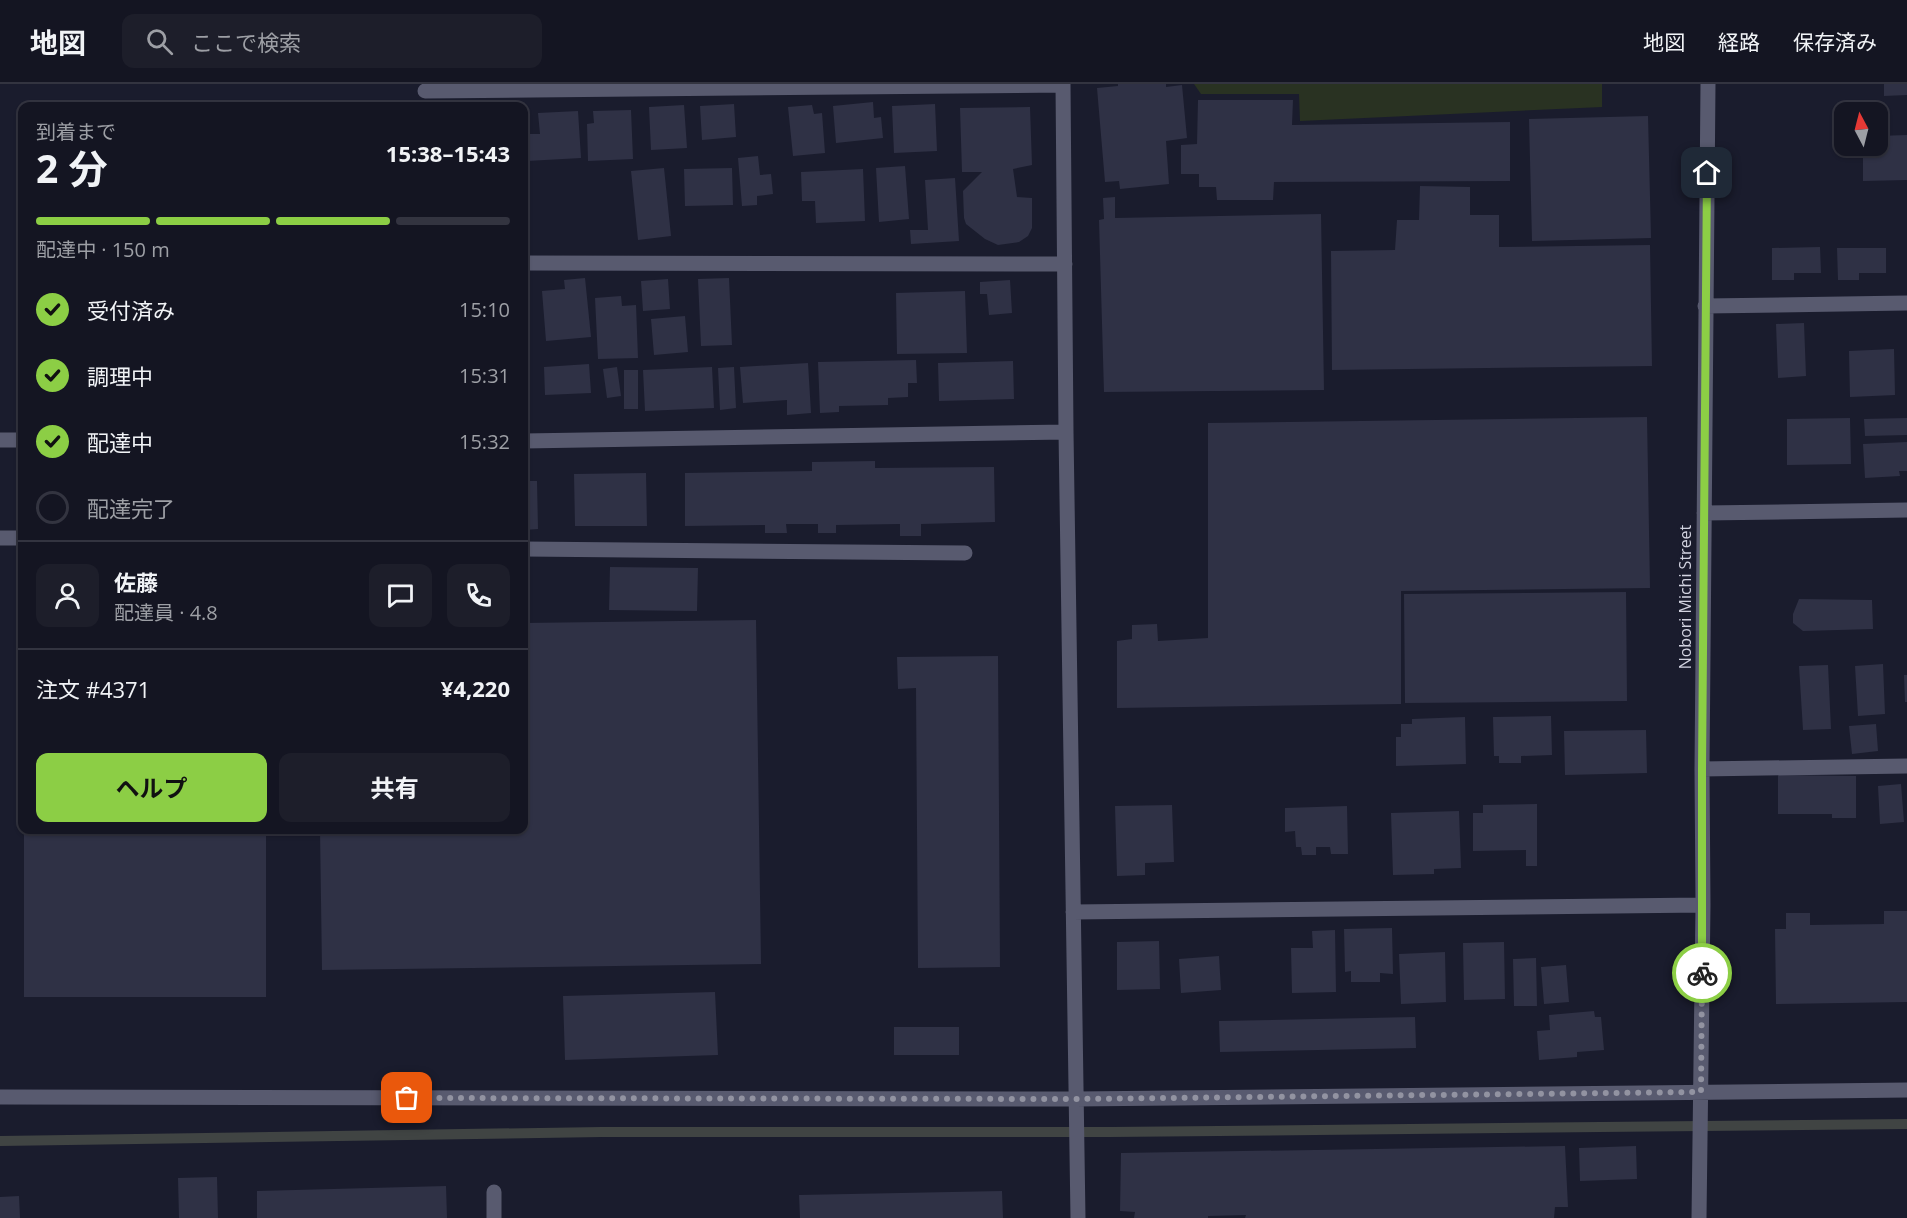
<!DOCTYPE html>
<html lang="ja">
<head>
<meta charset="utf-8">
<style>
	body { margin:0; font-family:"Open Sans","Noto Sans JP",sans-serif; background:#1d1e2a; color:#f1f3f6; height:100vh; display:flex; flex-direction:column; font-size:22px; white-space:nowrap }
	* { box-sizing:border-box; margin:0 }
	p { font-size:20px; color:#9d9fa5 }
	.icon { flex:none; width:33px; height:33px; fill:none; stroke:currentColor; stroke-width:2; stroke-linecap:round; stroke-linejoin:round }
	.map { position:relative; flex:1; overflow:hidden }
	.panel { position:absolute; left:18px; top:18px; width:510px; height:732px; display:flex; flex-direction:column; background:#141522; border-radius:12px; box-shadow:0 2px 4px #0004,0 0 0 2px #333440 }
	.panel>* { flex:none }
	.needle { width:39px; rotate:353deg }
	.controls { position:absolute; left:1834px; top:18px; display:grid; gap:12px }
	.controls a { display:grid; place-items:center; width:54px; height:54px; border-radius:12px; background:#141522; box-shadow:0 2px 4px #0004,0 0 0 2px #333440; font-size:30px }
	.pin { position:absolute; display:grid; place-items:center; width:51px; height:51px; color:#fff; margin:-26px; border-radius:12px; box-shadow:0 3px 9px #0006 }
	.courier { position:absolute; display:grid; place-items:center; width:60px; height:60px; margin:-30px; border:4px solid #8cce45; border-radius:50%; background:#fff; color:#222; box-shadow:0 2px 8px #0007 }
	.overview em { font-style:normal; font-weight:700 }
	.overview div { display:flex; flex-direction:column-reverse }
	.overview { display:flex; align-items:center; justify-content:space-between; height:102px; padding:0 18px }
	h1 { font-size:39px; font-weight:700; line-height:45px }
	.bar { display:grid; grid-template-columns:repeat(4,1fr); gap:9px 6px; align-content:center; height:72px; padding:0 18px }
	.bar i { height:8px; border-radius:4px; background:#333440 }
	.bar .current { background:#8cce45 }
	.bar p { grid-column:span 4 }
	.line { display:flex; align-items:center; gap:15px; padding:0 18px; border-top:2px solid #333440 }
	.line div { flex:1 }
	.round { display:grid; place-items:center; flex:none; width:63px; height:63px; border-radius:12px; background:#1d1e2a }
	ol { padding:0 18px; list-style:none }
	li { display:flex; align-items:center; gap:18px; height:66px }
	li p { margin-inline-start:auto }
	li .icon { padding:6px; border-radius:50%; background:#8cce45; color:#111; stroke-width:4 }
	li:last-child { color:#9d9fa5 }
	li i { width:33px; height:33px; border:3px solid #333440; border-radius:50% }
	.action { display:flex; gap:12px; margin-top:auto; padding:12px 18px }
	.action a { flex:1; height:69px; border-radius:12px; background:#8cce45; color:#111; font-size:24px; font-weight:700; line-height:69px; text-align:center }
	.action a+a { background:#1d1e2a; color:#f1f3f6 }
	header { display:flex; align-items:center; gap:36px; box-sizing:border-box; height:84px; padding:0 30px; background:#141522; border-bottom:2px solid #333440 }
	header strong { font-size:28px }
	nav { display:flex; gap:33px; margin-inline-start:auto; font-size:21px }
	.search { width:420px; height:54px; background:#1d1e2a; display:flex; align-items:center; gap:15px; box-sizing:border-box; padding:0 21px; border-radius:12px; color:#9d9fa5; font-size:22px }
	.map>svg:first-child { display:block }
	.green { fill:#293222 }
	.lines { fill:none; stroke-linecap:round; stroke-linejoin:round }
	.stream { stroke:#404443; stroke-width:10 }
	.building { fill:#2f3145 }
	.minor { stroke:#585a6f; stroke-width:15 }
	.done { stroke:#9293a1; stroke-width:6; stroke-dasharray:0 10.8 }
	.route { stroke:#8cce45; stroke-width:8 }
	.labels { text-anchor:middle; stroke-width:4.5; stroke-linejoin:round; paint-order:stroke }
	.street-label { font-size:16px; fill:#d2d3e0; stroke:#1a1c2d }
</style>
</head>
<body>
<header>
<strong>地図</strong>
<div class="search"><svg class="icon" aria-label="search" viewBox="0 0 24 24"><circle cx="10" cy="10" r="6"/><path d="M15 15l6 6"/></svg>ここで検索</div>
<nav><a>地図</a><a>経路</a><a>保存済み</a></nav>
</header>
<div class="map">
<svg width="1907" height="1134" viewBox="0 0 1907 1134">
	<rect width="100%" height="100%" fill="#1a1c2d"/>
	<path class="green" d="M 1194,0 L 1602,0 L 1602,23 L 1300,37 L 1299,10 L 1201,10 Z"/>
	<g class="lines">
		<path class="stream" d="M 0,1057 L 602,1048 L 1111,1048 L 1907,1040"/>
	</g>
	<path class="building" d="M 1118,0 L 1166,0 L 1166,3 L 1182,1 L 1187,54 L 1166,57 L 1169,100 L 1120,105 L 1119,97 L 1105,98 L 1097,4 L 1118,2 Z
		M 1884,0 L 1907,0 L 1907,11 L 1884,12 Z
		M 1198,16 L 1293,16 L 1292,41 L 1510,38 L 1510,97 L 1274,98 L 1273,116 L 1217,116 L 1216,103 L 1199,103 L 1199,90 L 1181,90 L 1181,61 L 1197,60 Z
		M 873,18 L 874,34 L 881,33 L 883,54 L 836,59 L 833,22 Z
		M 734,20 L 736,53 L 702,56 L 700,22 Z
		M 935,20 L 937,67 L 894,69 L 892,22 Z
		M 684,21 L 687,64 L 651,66 L 649,23 Z
		M 812,21 L 814,30 L 822,29 L 825,69 L 793,72 L 788,23 Z
		M 1030,23 L 1032,81 L 1013,85 L 1017,113 L 1032,114 L 1032,144 L 1028,152 L 1019,158 L 998,161 L 985,155 L 966,140 L 964,134 L 963,107 L 982,88 L 962,88 L 960,24 Z
		M 631,26 L 633,75 L 588,77 L 587,40 L 594,39 L 593,27 Z
		M 578,27 L 581,74 L 527,77 L 526,50 L 540,50 L 538,29 Z
		M 1648,32 L 1651,154 L 1532,157 L 1529,35 Z
		M 1907,51 L 1907,96 L 1863,97 L 1863,62 L 1878,62 L 1878,52 Z
		M 758,72 L 760,91 L 771,90 L 773,110 L 757,112 L 757,121 L 742,122 L 738,74 Z
		M 905,82 L 909,135 L 879,138 L 876,84 Z
		M 664,84 L 671,152 L 638,156 L 631,87 Z
		M 732,84 L 733,121 L 685,122 L 684,85 Z
		M 863,85 L 865,137 L 816,139 L 815,117 L 802,117 L 801,88 Z
		M 955,94 L 959,157 L 911,160 L 910,146 L 928,146 L 925,96 Z
		M 1420,102 L 1470,103 L 1470,131 L 1499,131 L 1499,163 L 1650,161 L 1652,282 L 1332,286 L 1331,167 L 1395,166 L 1397,136 L 1419,136 Z
		M 1115,113 L 1115,134 L 1321,130 L 1324,306 L 1104,308 L 1099,136 L 1104,135 L 1103,114 Z
		M 1820,163 L 1821,189 L 1794,189 L 1794,196 L 1772,196 L 1772,164 Z
		M 1837,164 L 1886,164 L 1886,189 L 1859,189 L 1859,196 L 1838,196 Z
		M 585,194 L 591,253 L 546,257 L 542,207 L 565,205 L 564,196 Z
		M 729,194 L 732,261 L 701,262 L 698,195 Z
		M 668,195 L 670,225 L 643,227 L 641,197 Z
		M 1010,196 L 1012,229 L 989,231 L 987,210 L 980,210 L 980,198 Z
		M 527,203 L 530,263 L 524,263 L 524,204 Z
		M 965,207 L 967,269 L 897,270 L 896,209 Z
		M 621,212 L 622,222 L 636,221 L 638,274 L 598,275 L 595,214 Z
		M 685,232 L 688,268 L 654,271 L 651,235 Z
		M 1804,239 L 1806,292 L 1778,294 L 1776,240 Z
		M 1894,265 L 1895,311 L 1850,313 L 1849,267 Z
		M 916,276 L 917,299 L 908,299 L 908,313 L 888,314 L 888,321 L 839,322 L 839,328 L 820,329 L 818,278 Z
		M 1013,277 L 1014,315 L 939,317 L 938,279 Z
		M 808,279 L 811,329 L 787,331 L 787,316 L 743,319 L 740,283 Z
		M 589,280 L 591,309 L 545,311 L 544,283 Z
		M 528,283 L 528,308 L 524,308 L 524,284 Z
		M 617,283 L 621,312 L 607,314 L 603,285 Z
		M 712,283 L 714,324 L 645,327 L 643,286 Z
		M 734,283 L 736,324 L 720,326 L 718,284 Z
		M 624,286 L 638,286 L 638,325 L 624,325 Z
		M 1647,333 L 1650,504 L 1401,507 L 1401,620 L 1117,624 L 1117,557 L 1132,555 L 1132,541 L 1157,540 L 1158,557 L 1208,554 L 1208,339 Z
		M 1850,334 L 1851,380 L 1787,381 L 1787,335 Z
		M 1907,334 L 1907,351 L 1865,352 L 1864,335 Z
		M 1907,358 L 1907,387 L 1899,387 L 1900,392 L 1865,394 L 1863,360 Z
		M 875,377 L 875,384 L 994,383 L 995,438 L 921,440 L 921,452 L 900,452 L 900,440 L 836,441 L 836,449 L 818,449 L 818,440 L 786,440 L 787,449 L 765,449 L 765,441 L 685,442 L 685,389 L 812,387 L 812,378 Z
		M 646,389 L 647,442 L 575,442 L 574,390 Z
		M 524,397 L 537,397 L 538,445 L 524,446 Z
		M 610,483 L 698,484 L 697,527 L 609,526 Z
		M 1626,508 L 1627,617 L 1405,619 L 1404,510 Z
		M 1799,515 L 1872,516 L 1873,545 L 1803,547 L 1793,539 L 1793,530 Z
		M 756,536 L 761,880 L 322,886 L 320,746 L 524,746 L 524,539 Z
		M 998,572 L 1000,883 L 918,884 L 916,604 L 898,605 L 897,573 Z
		M 1883,580 L 1885,630 L 1858,632 L 1855,582 Z
		M 1828,581 L 1831,645 L 1803,646 L 1799,582 Z
		M 1904,591 L 1907,591 L 1907,618 L 1905,618 Z
		M 1551,632 L 1552,671 L 1521,672 L 1521,679 L 1499,679 L 1499,672 L 1494,672 L 1493,633 Z
		M 1465,633 L 1466,680 L 1396,682 L 1396,653 L 1401,653 L 1401,640 L 1412,640 L 1412,635 Z
		M 1876,640 L 1878,667 L 1852,670 L 1849,642 Z
		M 1646,646 L 1647,689 L 1565,691 L 1564,647 Z
		M 1778,691 L 1856,692 L 1856,734 L 1832,734 L 1832,730 L 1778,730 Z
		M 1901,700 L 1904,738 L 1880,740 L 1878,702 Z
		M 1537,720 L 1537,782 L 1526,782 L 1526,766 L 1473,767 L 1473,729 L 1483,729 L 1483,721 Z
		M 1172,721 L 1174,778 L 1145,779 L 1145,791 L 1117,792 L 1115,722 Z
		M 1347,722 L 1348,770 L 1331,770 L 1330,763 L 1316,763 L 1316,771 L 1302,771 L 1301,763 L 1296,763 L 1295,747 L 1285,748 L 1285,724 Z
		M 1459,727 L 1461,784 L 1434,785 L 1434,790 L 1393,791 L 1391,729 Z
		M 24,746 L 266,746 L 266,913 L 24,913 Z
		M 1884,827 L 1907,827 L 1907,918 L 1776,920 L 1775,845 L 1786,845 L 1786,829 L 1810,829 L 1810,841 L 1884,840 Z
		M 1392,844 L 1393,890 L 1380,889 L 1380,898 L 1351,898 L 1351,887 L 1345,888 L 1344,845 Z
		M 1335,846 L 1336,908 L 1292,909 L 1291,864 L 1313,864 L 1312,847 Z
		M 1159,857 L 1160,905 L 1117,906 L 1117,858 Z
		M 1504,858 L 1505,915 L 1464,916 L 1463,859 Z
		M 1445,868 L 1446,918 L 1401,920 L 1399,870 Z
		M 1219,872 L 1221,906 L 1181,909 L 1179,875 Z
		M 1536,874 L 1537,922 L 1514,922 L 1513,875 Z
		M 1566,881 L 1569,918 L 1544,920 L 1541,883 Z
		M 715,908 L 718,971 L 565,976 L 563,912 Z
		M 1594,927 L 1595,933 L 1601,933 L 1604,966 L 1577,968 L 1577,973 L 1539,976 L 1537,947 L 1550,946 L 1549,931 Z
		M 1415,933 L 1416,964 L 1220,968 L 1219,937 Z
		M 894,943 L 959,943 L 959,971 L 894,971 Z
		M 1565,1062 L 1568,1123 L 1555,1123 L 1554,1134 L 1245,1134 L 1246,1131 L 1208,1132 L 1208,1134 L 1134,1134 L 1135,1128 L 1120,1127 L 1121,1069 Z
		M 1636,1062 L 1637,1095 L 1580,1097 L 1579,1064 Z
		M 217,1093 L 218,1134 L 179,1134 L 178,1094 Z
		M 446,1102 L 447,1134 L 257,1134 L 257,1107 Z
		M 1002,1107 L 1003,1134 L 800,1134 L 799,1111 Z
		M 19,1112 L 20,1134 L 0,1134 L 0,1113 Z"/>
	<g class="lines">
		<path class="minor" d="M 1063,0 L 1066,348 L 1078,1134
			M 425,7 L 1063,1
			M 524,179 L 1065,180
			M 1705,222 L 1907,219
			M 0,356 L 22,356
			M 524,357 L 1066,348
			M 1704,429 L 1907,426
			M 0,454 L 22,454
			M 524,465 L 965,469
			M 1702,685 L 1907,682
			M 1073,828 L 1703,821
			M 0,1013 L 1076,1015 L 1907,1006
			M 494,1134 L 494,1108
			M 1699,1134 L 1703,821 L 1702,685 L 1708,0"/>
	</g>
	<g class="lines">
		<path class="done" d="M 407,1014 L 1076,1015 L 1701,1008 L 1702,889"/>
		<path class="route" d="M 1702,889 L 1702,685 L 1707,89"/>
	</g>
	<g class="labels">
		<g class="street-label">
			<text transform="translate(1685 513) rotate(-90)" y="6">Nobori Michi Street</text>
		</g>
	</g>
</svg>
<div class="controls">
<a><svg class="needle" viewBox="-14 -14 28 28"><path d="M0-13l5 13h-10z" fill="#e53935"/><path d="M0 13l5-13h-10z" fill="#9d9fa5"/></svg></a>
</div>
<div class="pin" style="left:407px;top:1014px;background:#ea580c"><svg class="icon" aria-label="bag" viewBox="0 0 24 24"><path d="M5 8h14l-1 12H6zM9 8a3 3 0 0 1 6 0"/></svg></div>
<div class="pin" style="left:1707px;top:89px;background:#1f2937"><svg class="icon" aria-label="home" viewBox="0 0 24 24"><path d="M3 11l9-7 9 7M6 9v11h12V9"/></svg></div>
<div class="courier" style="left:1702px;top:889px"><svg class="icon" aria-label="bike" viewBox="0 0 24 24"><circle cx="6" cy="16" r="4"/><circle cx="18" cy="16" r="4"/><path d="M6 16l4-8h5l3 8M10 8l3 8H6M13 5h3"/></svg></div>
<section class="panel">
<div class="overview"><div><h1>2 分</h1><p>到着まで</p></div><em>15:38–15:43</em></div>
<div class="bar"><i class="current"></i><i class="current"></i><i class="current"></i><i></i><p>配達中 · 150 m</p></div>
<ol>
<li><svg class="icon" aria-label="check" viewBox="0 0 24 24"><path d="M5 12l5 5 9-10"/></svg>受付済み<p>15:10</p></li>
<li><svg class="icon" aria-label="check" viewBox="0 0 24 24"><path d="M5 12l5 5 9-10"/></svg>調理中<p>15:31</p></li>
<li><svg class="icon" aria-label="check" viewBox="0 0 24 24"><path d="M5 12l5 5 9-10"/></svg>配達中<p>15:32</p></li>
<li><i></i>配達完了</li>
</ol>
<div class="line" style="height:108px"><a class="round"><svg class="icon" aria-label="person" viewBox="0 0 24 24"><circle cx="12" cy="8" r="4"/><path d="M4 21q1-7 8-7t8 7"/></svg></a><div><b>佐藤</b><p>配達員 · 4.8</p></div><a class="round"><svg class="icon" aria-label="chat" viewBox="0 0 24 24"><path d="M4 5h16v11H9l-5 4z"/></svg></a><a class="round"><svg class="icon" aria-label="phone" viewBox="0 0 24 24"><path d="M5 4h4l2 5-3 2q2 4 5 5l2-3 5 2v4C11 20 4 13 5 4z"/></svg></a></div>
<div class="line" style="height:78px"><div>注文 #4371</div><b>¥4,220</b></div>
<div class="action"><a>ヘルプ</a><a>共有</a></div>
</section>
</div>
</body>
</html>
